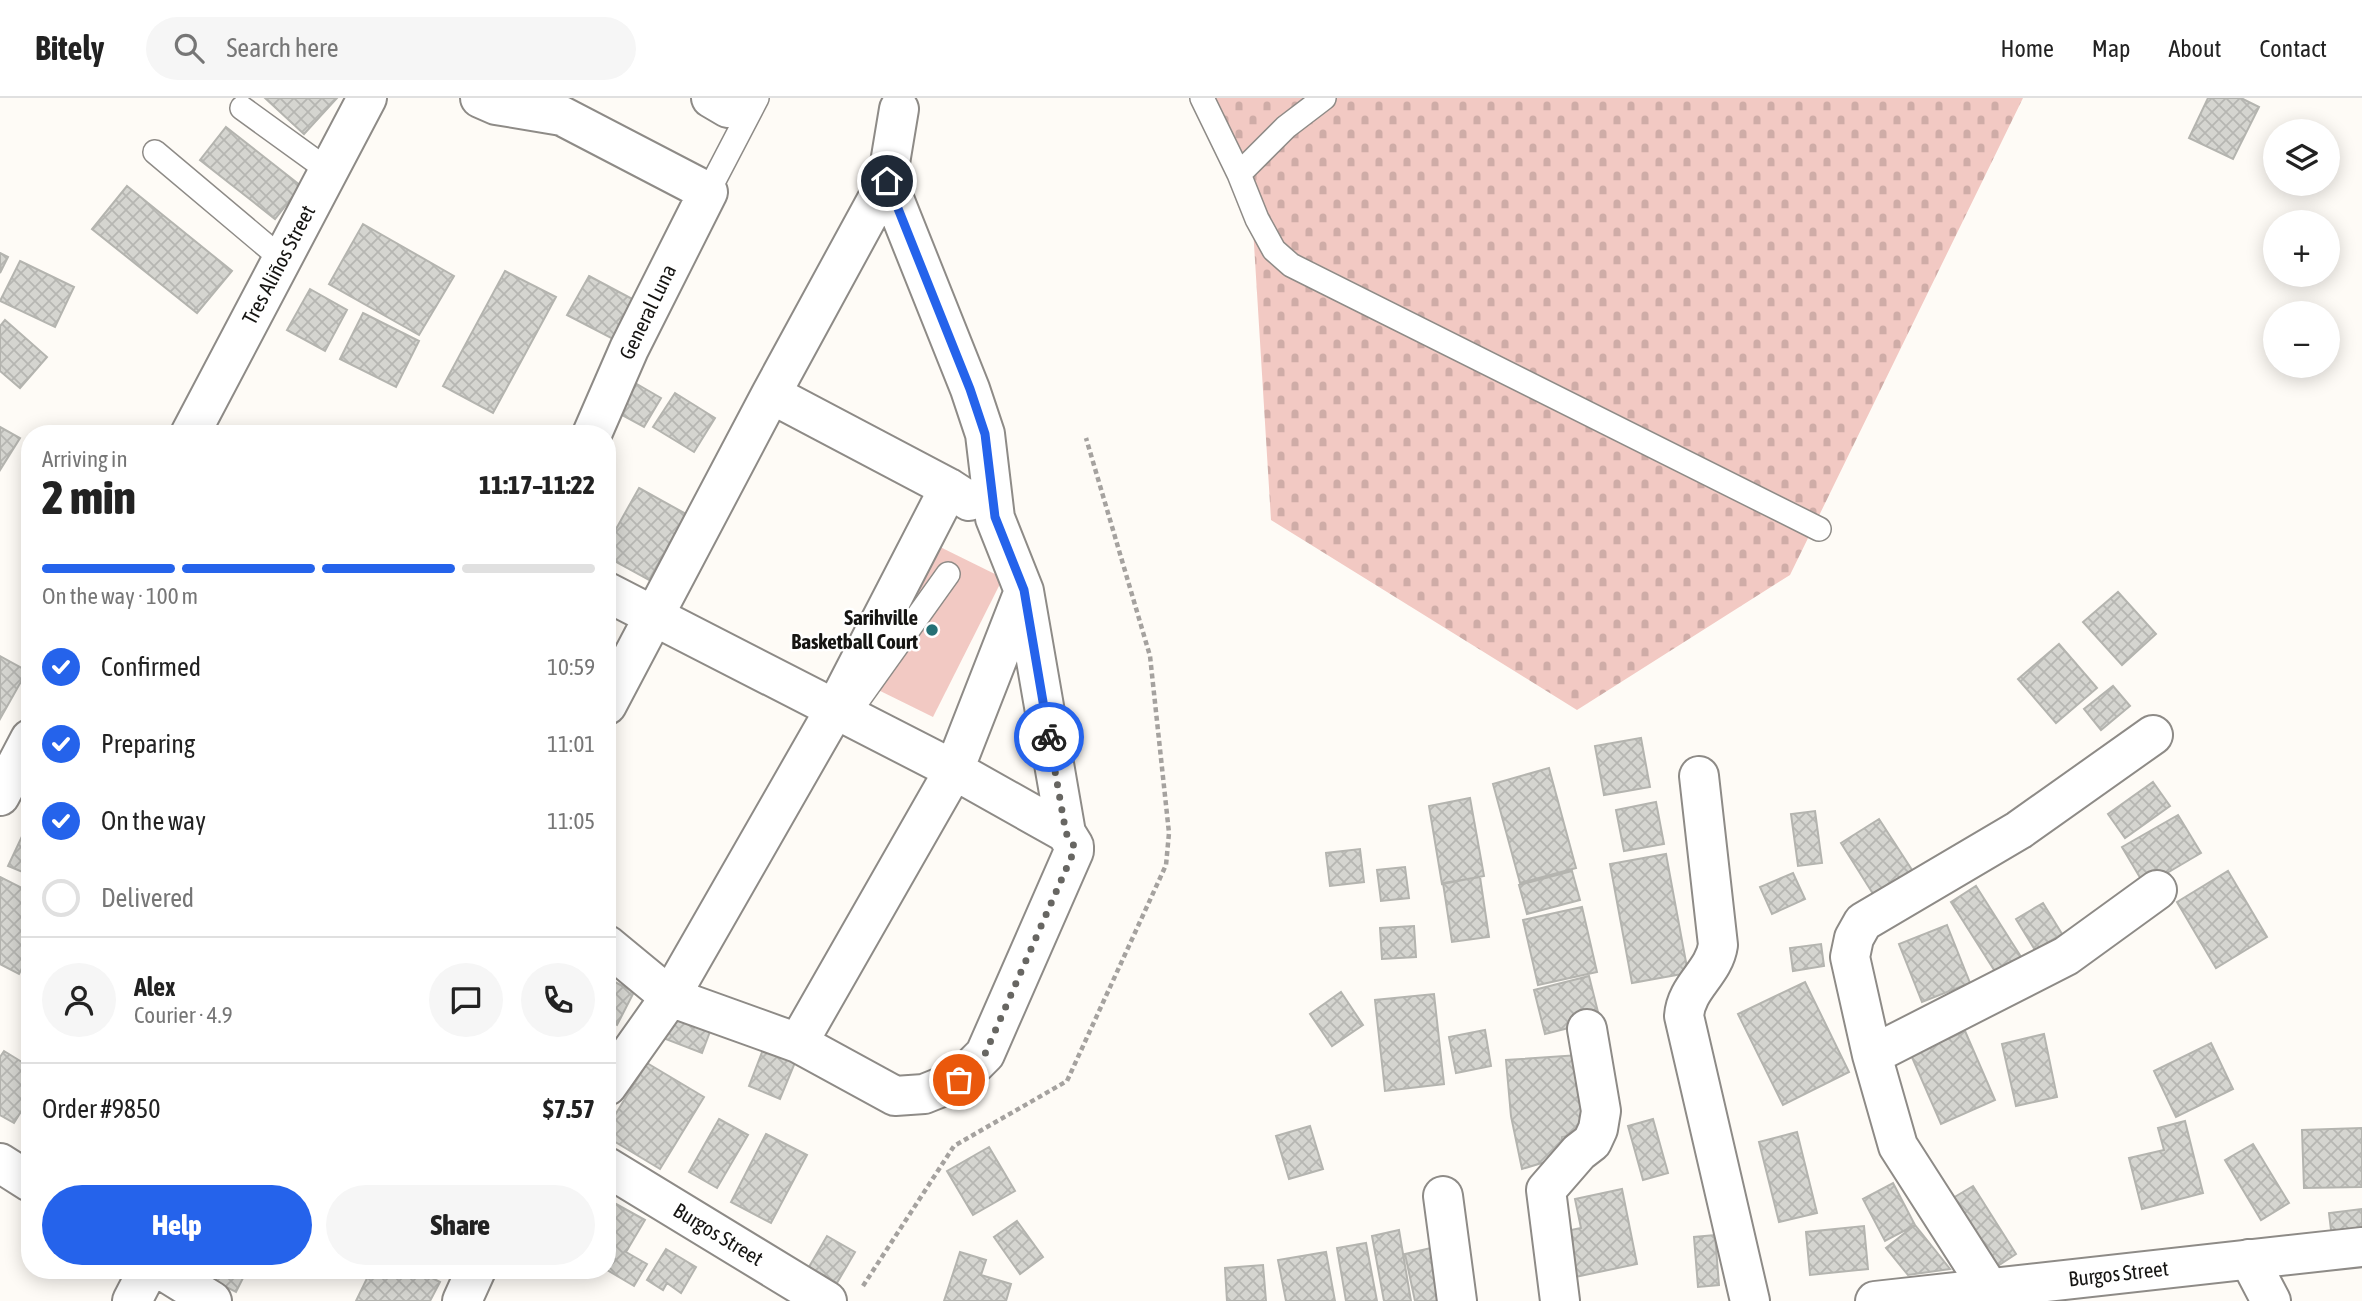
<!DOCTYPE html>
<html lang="en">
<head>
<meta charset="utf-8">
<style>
	body { margin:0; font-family:"Asap Condensed",sans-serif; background:#f6f6f6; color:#222; height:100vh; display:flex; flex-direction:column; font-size:26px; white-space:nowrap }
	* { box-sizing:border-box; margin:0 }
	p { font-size:23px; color:#767676 }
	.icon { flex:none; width:38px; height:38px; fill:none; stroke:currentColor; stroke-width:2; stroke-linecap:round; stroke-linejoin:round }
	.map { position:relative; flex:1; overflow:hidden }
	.sheet { position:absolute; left:21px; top:327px; width:595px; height:854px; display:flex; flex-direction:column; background:#fff; border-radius:28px; box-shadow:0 4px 18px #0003 }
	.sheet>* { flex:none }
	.buttons { position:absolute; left:2263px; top:21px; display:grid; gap:14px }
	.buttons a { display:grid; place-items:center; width:77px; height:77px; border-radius:50%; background:#fff; box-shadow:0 4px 18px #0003; font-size:35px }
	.pin { position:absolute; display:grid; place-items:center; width:60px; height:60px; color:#fff; margin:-30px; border:4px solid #fff; border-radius:50%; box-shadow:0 2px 7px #0007 }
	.courier { position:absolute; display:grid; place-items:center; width:70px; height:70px; margin:-35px; border:5px solid #2563eb; border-radius:50%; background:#fff; color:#222; box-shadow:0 2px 9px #0007 }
	.head em { font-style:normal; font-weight:800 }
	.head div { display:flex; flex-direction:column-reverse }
	.head { display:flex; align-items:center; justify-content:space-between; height:119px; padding:0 21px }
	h1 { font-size:46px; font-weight:800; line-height:52px }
	.bar { display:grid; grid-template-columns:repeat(4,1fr); gap:10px 7px; align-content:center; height:84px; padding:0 21px }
	.bar i { height:9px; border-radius:5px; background:#e0e0e0 }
	.bar .current { background:#2563eb }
	.bar p { grid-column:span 4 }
	.line { display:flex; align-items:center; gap:18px; padding:0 21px; border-top:2px solid #e0e0e0 }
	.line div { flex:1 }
	.round { display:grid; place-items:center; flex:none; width:74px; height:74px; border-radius:37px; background:#f6f6f6 }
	ol { padding:0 21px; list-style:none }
	li { display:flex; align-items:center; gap:21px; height:77px }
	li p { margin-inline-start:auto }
	li .icon { padding:7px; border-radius:50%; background:#2563eb; color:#fff; stroke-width:4 }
	li:last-child { color:#767676 }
	li i { width:38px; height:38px; border:4px solid #e0e0e0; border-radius:50% }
	.button { display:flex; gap:14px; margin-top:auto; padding:14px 21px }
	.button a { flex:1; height:80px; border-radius:42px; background:#2563eb; color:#fff; font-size:28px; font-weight:800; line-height:80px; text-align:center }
	.button a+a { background:#f6f6f6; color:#222 }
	header { display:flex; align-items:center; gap:42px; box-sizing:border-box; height:98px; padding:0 35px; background:#fff; border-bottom:2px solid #e0e0e0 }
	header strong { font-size:33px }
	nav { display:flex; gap:38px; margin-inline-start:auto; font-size:24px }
	.search { width:490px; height:63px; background:#f6f6f6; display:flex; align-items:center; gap:18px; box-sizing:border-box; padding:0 24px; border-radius:38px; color:#767676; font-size:26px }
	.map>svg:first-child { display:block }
	.cemetery { fill:url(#cemetery-stones) }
	.garden { fill:#f2c9c3 }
	.building { fill:url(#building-cross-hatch); stroke:#b4b4af; stroke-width:2 }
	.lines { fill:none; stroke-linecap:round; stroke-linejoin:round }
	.service-casing { stroke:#8e8b87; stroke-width:26 }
	.minor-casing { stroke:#8e8b87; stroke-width:42 }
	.tertiary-casing { stroke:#8e8b87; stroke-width:42 }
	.path { stroke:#a5a29f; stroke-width:4.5; stroke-dasharray:5 3.5; stroke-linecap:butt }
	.service { stroke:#fff; stroke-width:23 }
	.minor { stroke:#fff; stroke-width:38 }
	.tertiary { stroke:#fff; stroke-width:38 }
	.done { stroke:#676662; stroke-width:7; stroke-dasharray:0 12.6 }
	.route { stroke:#2563eb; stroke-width:9 }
	.poi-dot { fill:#257075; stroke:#fff; stroke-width:2.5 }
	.labels { text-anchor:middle; stroke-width:5; stroke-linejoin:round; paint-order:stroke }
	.street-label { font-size:21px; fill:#161513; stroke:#fff }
	.poi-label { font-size:21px; font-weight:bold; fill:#161513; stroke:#fff; text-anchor:end }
</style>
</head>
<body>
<header>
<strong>Bitely</strong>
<div class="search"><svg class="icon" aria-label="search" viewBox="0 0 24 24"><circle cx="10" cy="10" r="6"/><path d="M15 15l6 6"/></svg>Search here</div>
<nav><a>Home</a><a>Map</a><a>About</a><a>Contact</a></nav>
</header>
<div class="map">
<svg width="2362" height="1203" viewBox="0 0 2362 1203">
	<defs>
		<pattern id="cemetery-stones" width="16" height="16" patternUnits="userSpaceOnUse" patternTransform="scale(1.75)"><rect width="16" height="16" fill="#f2c9c3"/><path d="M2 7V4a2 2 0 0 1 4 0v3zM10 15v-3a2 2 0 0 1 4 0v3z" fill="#cfaca7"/></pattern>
		<pattern id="building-cross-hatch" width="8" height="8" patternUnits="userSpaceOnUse" patternTransform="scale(1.75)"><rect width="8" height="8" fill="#d5d5d0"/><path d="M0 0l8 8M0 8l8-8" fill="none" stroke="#b6b6b2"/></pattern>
	</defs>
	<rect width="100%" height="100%" fill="#fefbf6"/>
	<path class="cemetery" d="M 1214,0 L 2023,0 L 1790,477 L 1577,612 L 1271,422 L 1253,130 Z"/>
	<path class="garden" d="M 930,444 L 1003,480 L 933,619 L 860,583 Z"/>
	<path class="building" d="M 265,0 L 337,0 L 304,36 Z
		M 2208,0 L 2241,0 L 2259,9 L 2233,61 L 2189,40 Z
		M 226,29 L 301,88 L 275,121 L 200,62 Z
		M 127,88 L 232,173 L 197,215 L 92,131 Z
		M 363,126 L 454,178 L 419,237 L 329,186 Z
		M 0,155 L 8,159 L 0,175 Z
		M 20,163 L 74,189 L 55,229 L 0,203 Z
		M 505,173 L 556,199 L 493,315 L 443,288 Z
		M 589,178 L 636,203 L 615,242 L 567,217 Z
		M 310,191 L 347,212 L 325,253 L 287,232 Z
		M 363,215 L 419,243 L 396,289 L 340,261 Z
		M 5,222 L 47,259 L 20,290 L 0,273 L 0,228 Z
		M 630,282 L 661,300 L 644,329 L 613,312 Z
		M 675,295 L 715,320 L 694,354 L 653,329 Z
		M 0,329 L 20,340 L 0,372 Z
		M 639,390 L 686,416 L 649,482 L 607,459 L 607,447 Z
		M 2118,494 L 2156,536 L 2122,567 L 2083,524 Z
		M 2059,546 L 2097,590 L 2056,625 L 2018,581 Z
		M 0,558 L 27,573 L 0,621 Z
		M 2113,588 L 2130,608 L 2101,632 L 2084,611 Z
		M 1641,640 L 1650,689 L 1604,697 L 1595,648 Z
		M 1549,670 L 1576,770 L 1520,785 L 1493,686 Z
		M 2153,684 L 2170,708 L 2125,740 L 2108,716 Z
		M 1470,700 L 1484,778 L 1442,786 L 1429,708 Z
		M 1656,704 L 1664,746 L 1624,753 L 1616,712 Z
		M 1815,713 L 1822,765 L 1798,768 L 1791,716 Z
		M 2178,717 L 2201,755 L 2145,788 L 2122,749 Z
		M 1879,721 L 1914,775 L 1875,799 L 1841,745 Z
		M 24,734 L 30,737 L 30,777 L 8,768 Z
		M 1360,751 L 1364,784 L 1330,788 L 1326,755 Z
		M 1666,756 L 1688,875 L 1632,885 L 1610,766 Z
		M 1405,769 L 1409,800 L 1381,803 L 1377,772 Z
		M 1572,773 L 1580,802 L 1527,816 L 1519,787 Z
		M 2228,773 L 2267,839 L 2216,870 L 2177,804 Z
		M 1793,775 L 1805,801 L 1772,816 L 1760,789 Z
		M 0,779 L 30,794 L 30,855 L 19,876 L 0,866 Z
		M 1480,779 L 1489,839 L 1452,844 L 1443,785 Z
		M 1976,788 L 2023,862 L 1998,878 L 1951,804 Z
		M 2043,805 L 2062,836 L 2035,852 L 2016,821 Z
		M 1582,809 L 1597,874 L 1538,887 L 1523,822 Z
		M 1947,827 L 1970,885 L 1922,904 L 1899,846 Z
		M 1414,828 L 1416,859 L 1382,861 L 1380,830 Z
		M 1821,846 L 1824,868 L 1793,873 L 1790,850 Z
		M 1589,878 L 1600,922 L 1545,936 L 1534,892 Z
		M 613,883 L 634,894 L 617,927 L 607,922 L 607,889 Z
		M 1805,884 L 1849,974 L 1783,1007 L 1738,916 Z
		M 1341,894 L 1363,927 L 1332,948 L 1310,916 Z
		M 1434,896 L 1444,986 L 1385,993 L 1375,902 Z
		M 677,905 L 715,920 L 702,955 L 663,940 Z
		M 1485,932 L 1491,968 L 1456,975 L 1449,939 Z
		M 1965,933 L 1995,1002 L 1941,1026 L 1911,957 Z
		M 2044,936 L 2057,999 L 2016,1008 L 2002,946 Z
		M 2211,945 L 2233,991 L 2176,1019 L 2154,973 Z
		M 764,949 L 796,962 L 780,1001 L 749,988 Z
		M 4,953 L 30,969 L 30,999 L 14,1025 L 0,1017 L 0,959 Z
		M 1579,957 L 1586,1035 L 1562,1039 L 1562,1059 L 1522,1071 L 1511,1018 L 1506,962 Z
		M 647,965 L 704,999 L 660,1071 L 607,1039 L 607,1030 Z
		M 719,1021 L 748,1037 L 717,1090 L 689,1074 Z
		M 1653,1021 L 1668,1075 L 1643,1082 L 1628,1028 Z
		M 2185,1023 L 2203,1095 L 2142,1111 L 2129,1060 L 2164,1052 L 2158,1030 Z
		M 1310,1028 L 1323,1071 L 1289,1081 L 1276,1038 Z
		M 2362,1030 L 2362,1089 L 2304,1090 L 2302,1032 Z
		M 1797,1034 L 1817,1115 L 1779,1124 L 1759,1044 Z
		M 766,1036 L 807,1057 L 771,1125 L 731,1104 Z
		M 2253,1046 L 2289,1105 L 2261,1122 L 2225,1062 Z
		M 989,1049 L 1015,1093 L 973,1117 L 947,1073 Z
		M 1893,1085 L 1915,1127 L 1885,1143 L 1863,1101 Z
		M 1973,1088 L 2016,1156 L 1996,1169 L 1953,1100 Z
		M 1622,1091 L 1637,1166 L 1575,1179 L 1566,1133 L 1581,1130 L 1575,1101 Z
		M 607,1101 L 645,1122 L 626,1154 L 647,1166 L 634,1188 L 607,1172 Z
		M 2362,1111 L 2362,1136 L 2332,1140 L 2329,1115 Z
		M 1017,1123 L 1043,1159 L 1020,1176 L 994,1139 Z
		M 1915,1127 L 1950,1171 L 1908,1177 L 1886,1150 Z
		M 1864,1128 L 1868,1171 L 1810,1177 L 1806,1134 Z
		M 1399,1132 L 1411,1203 L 1384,1203 L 1372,1138 Z
		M 1715,1137 L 1719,1187 L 1698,1189 L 1694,1139 Z
		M 827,1138 L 855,1154 L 837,1185 L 809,1169 Z
		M 1366,1145 L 1377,1203 L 1346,1203 L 1337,1150 Z
		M 1431,1150 L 1442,1203 L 1415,1203 L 1405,1156 Z
		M 666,1151 L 696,1169 L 681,1195 L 667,1185 L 663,1192 L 647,1182 Z
		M 960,1154 L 986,1162 L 981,1177 L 1011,1186 L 1006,1203 L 944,1203 Z
		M 1326,1154 L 1335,1203 L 1286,1203 L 1278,1162 Z
		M 1263,1167 L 1266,1203 L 1227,1203 L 1225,1170 Z
		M 193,1172 L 247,1172 L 236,1194 Z
		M 371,1172 L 416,1172 L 440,1184 L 430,1203 L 356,1203 Z"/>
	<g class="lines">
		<defs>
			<path id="service" d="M 1202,0 L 1239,76
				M 1324,0 L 1286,29 L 1239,76 L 1257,121 L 1274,152 L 1291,167 L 1819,431
				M 242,10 L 329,73
				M 155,54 L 282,161
				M 708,94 L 757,0
				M 853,609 L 948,476"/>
			<path id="minor" d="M 480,0 L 496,7 L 562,18 L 708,94 L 629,251 L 592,336
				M 711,0 L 728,10
				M 771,296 L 949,390 L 969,403
				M 607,494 L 954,672 L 1066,735
				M 607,607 L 771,296 L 887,83 L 899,11
				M 1699,678 L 1718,847 C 1714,875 1686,889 1684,918 L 1750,1203
				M 607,847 L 670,899 L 798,945 L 895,998 L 924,996 L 959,982 L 985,956 L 1074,753 L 1074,748 L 1066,735 L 1024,493 L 995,420 L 985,336 L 970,291 L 887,83
				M 798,945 L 954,672 L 1024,493
				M 1872,957 L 2066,858 L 2157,792
				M 607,988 L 670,899 L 835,611 L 949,390
				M 0,1065 L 30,1084
				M 1443,1098 L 1457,1203
				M 2249,1161 L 2271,1203
				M 162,1172 L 212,1203
				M 132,1203 L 148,1172
				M 1560,1203 L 1546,1092 L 1579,1054 L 1592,1044 L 1598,1031 L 1601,1013 L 1587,931
				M 1994,1203 L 1989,1190 L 1898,1048 L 1872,957 L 1850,859 L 1854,840 L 1863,824 L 2019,732 L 2153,637"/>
			<g id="tertiary">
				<path id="s1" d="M 190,336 L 367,0"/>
				<path d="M 0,698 L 30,641"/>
				<path id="s2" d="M 607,1069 L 827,1203"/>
				<path d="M 462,1203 L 476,1172"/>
				<path id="s3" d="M 1875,1203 L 2362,1149"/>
			</g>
		</defs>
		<use href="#service" class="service-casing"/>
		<use href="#minor" class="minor-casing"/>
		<use href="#tertiary" class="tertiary-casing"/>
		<path class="path" d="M 863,1188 L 954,1048 L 1067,983 L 1166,767 L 1169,735 L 1150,558 L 1086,340"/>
		<use href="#service" class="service"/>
		<use href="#minor" class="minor"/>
		<use href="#tertiary" class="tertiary"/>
	</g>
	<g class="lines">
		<path class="done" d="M 959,982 L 985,956 L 1074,753 L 1074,748 L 1066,735 L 1049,639"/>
		<path class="route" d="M 887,83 L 970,291 L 985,336 L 995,419 L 1024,492 L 1049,639"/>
	</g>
	<circle class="poi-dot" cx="932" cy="532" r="7"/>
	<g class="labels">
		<g class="street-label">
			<text dy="7" stroke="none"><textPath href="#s1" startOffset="191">Tres Aliños Street</textPath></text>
			<text transform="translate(648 214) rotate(-64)" y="7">General Luna</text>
			<text dy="7" stroke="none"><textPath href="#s2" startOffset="130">Burgos Street</textPath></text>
			<text dy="7" stroke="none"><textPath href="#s3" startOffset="245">Burgos Street</textPath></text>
		</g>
		<g class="poi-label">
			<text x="918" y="527">Sarihville<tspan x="918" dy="24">Basketball Court</tspan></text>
		</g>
	</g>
</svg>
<div class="buttons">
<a><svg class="icon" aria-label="layers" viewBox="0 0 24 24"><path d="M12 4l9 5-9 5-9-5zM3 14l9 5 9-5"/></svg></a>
<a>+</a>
<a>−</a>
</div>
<div class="pin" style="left:959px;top:982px;background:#ea580c"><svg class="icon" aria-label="bag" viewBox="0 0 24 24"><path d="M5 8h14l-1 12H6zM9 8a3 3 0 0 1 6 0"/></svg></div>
<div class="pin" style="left:887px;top:83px;background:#1f2937"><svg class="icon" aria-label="home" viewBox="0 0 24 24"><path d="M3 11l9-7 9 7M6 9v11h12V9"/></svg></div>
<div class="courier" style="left:1049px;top:639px"><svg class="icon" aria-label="bike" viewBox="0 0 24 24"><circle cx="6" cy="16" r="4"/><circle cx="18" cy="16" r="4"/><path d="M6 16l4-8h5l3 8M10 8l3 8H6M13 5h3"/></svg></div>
<section class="sheet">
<div class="head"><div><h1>2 min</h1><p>Arriving in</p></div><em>11:17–11:22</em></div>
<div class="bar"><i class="current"></i><i class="current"></i><i class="current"></i><i></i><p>On the way · 100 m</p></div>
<ol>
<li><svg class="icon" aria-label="check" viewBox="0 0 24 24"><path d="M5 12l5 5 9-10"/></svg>Confirmed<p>10:59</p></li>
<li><svg class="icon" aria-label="check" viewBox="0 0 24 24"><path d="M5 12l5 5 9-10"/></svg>Preparing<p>11:01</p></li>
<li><svg class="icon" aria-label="check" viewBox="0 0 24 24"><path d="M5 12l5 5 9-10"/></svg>On the way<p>11:05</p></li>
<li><i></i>Delivered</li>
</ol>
<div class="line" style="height:126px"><a class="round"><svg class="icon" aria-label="person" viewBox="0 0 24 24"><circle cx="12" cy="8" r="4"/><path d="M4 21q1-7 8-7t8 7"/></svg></a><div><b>Alex</b><p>Courier · 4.9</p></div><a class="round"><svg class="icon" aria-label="chat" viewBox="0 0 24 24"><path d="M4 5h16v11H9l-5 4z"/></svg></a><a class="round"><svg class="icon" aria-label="phone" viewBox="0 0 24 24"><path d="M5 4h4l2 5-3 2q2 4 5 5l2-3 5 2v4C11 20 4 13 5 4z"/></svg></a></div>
<div class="line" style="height:91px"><div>Order #9850</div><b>$7.57</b></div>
<div class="button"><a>Help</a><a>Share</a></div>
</section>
</div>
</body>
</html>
